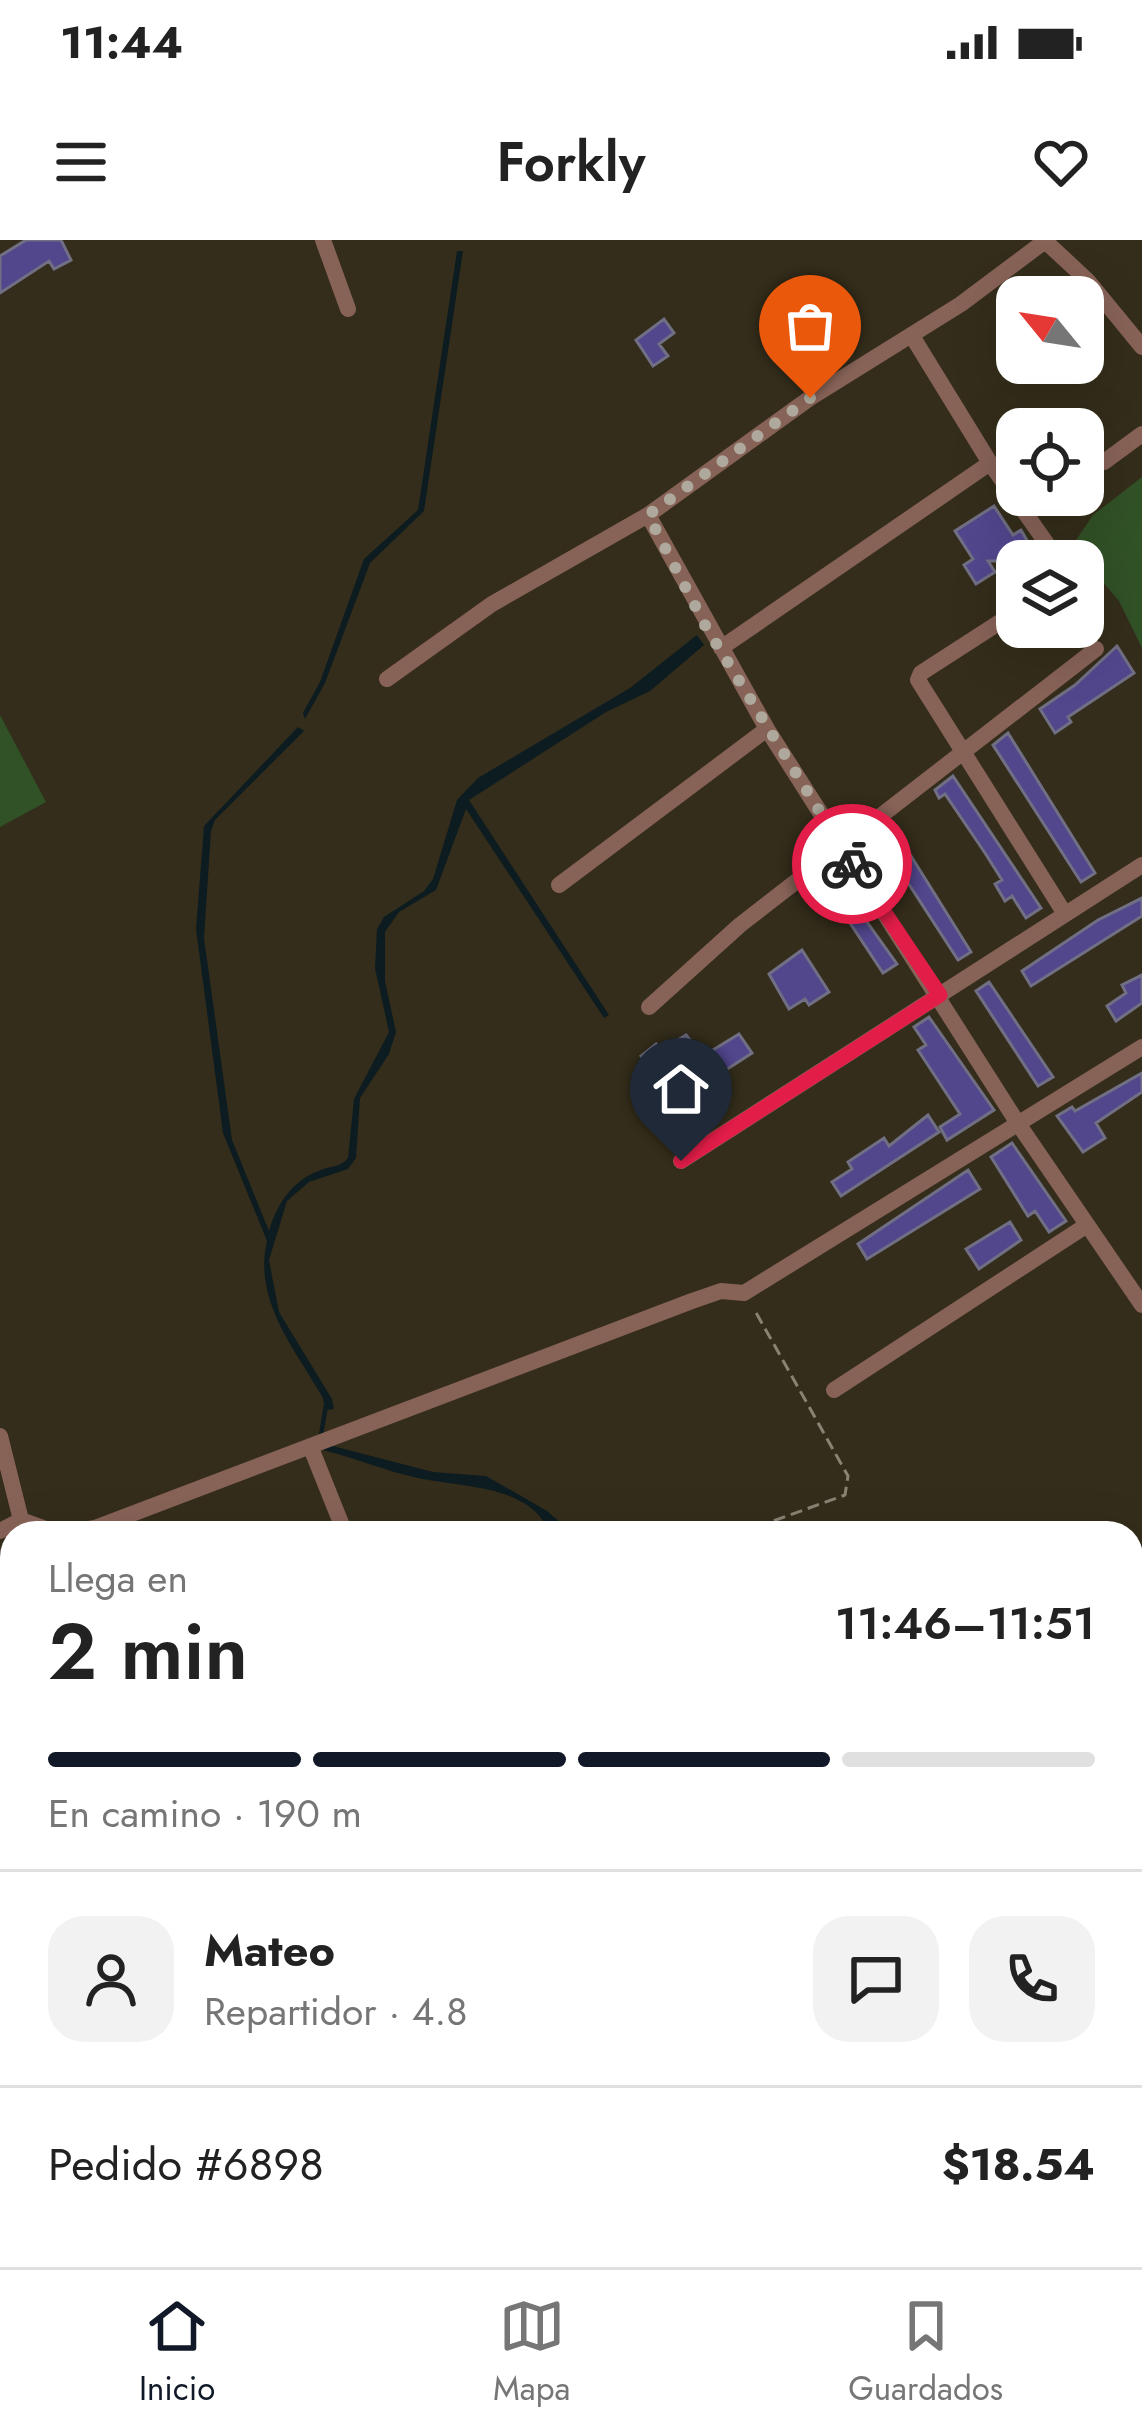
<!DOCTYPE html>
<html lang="es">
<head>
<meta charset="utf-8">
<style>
	body { margin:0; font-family:Jost,sans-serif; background:#f2f2f2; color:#222; height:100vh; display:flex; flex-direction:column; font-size:45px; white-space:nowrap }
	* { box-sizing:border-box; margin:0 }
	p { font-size:39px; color:#767676 }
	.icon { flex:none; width:66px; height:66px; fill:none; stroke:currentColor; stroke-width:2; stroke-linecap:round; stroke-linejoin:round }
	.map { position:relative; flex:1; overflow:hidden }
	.drawer { position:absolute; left:0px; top:1281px; width:1143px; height:747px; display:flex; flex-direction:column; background:#fff; border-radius:36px 36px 0 0; box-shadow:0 12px 48px #0002 }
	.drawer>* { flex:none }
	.needle { width:78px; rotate:300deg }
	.fabs { position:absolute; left:996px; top:36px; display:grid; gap:24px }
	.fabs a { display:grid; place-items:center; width:108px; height:108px; border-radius:24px; background:#fff; box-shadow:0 12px 48px #0002; font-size:60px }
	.pin { position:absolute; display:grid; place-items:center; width:102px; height:102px; color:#fff; margin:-123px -51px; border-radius:50% 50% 50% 0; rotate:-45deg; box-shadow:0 0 12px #0007 }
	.pin .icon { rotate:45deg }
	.courier { position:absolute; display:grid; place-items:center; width:120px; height:120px; margin:-60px; border:9px solid #e11d48; border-radius:50%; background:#fff; color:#222; box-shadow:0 3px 15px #0007 }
	.overview em { font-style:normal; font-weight:600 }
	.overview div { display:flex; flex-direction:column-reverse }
	.overview { display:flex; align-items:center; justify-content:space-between; height:204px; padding:0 48px }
	h1 { font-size:78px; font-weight:600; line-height:90px }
	.bar { display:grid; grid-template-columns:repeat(4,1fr); gap:18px 12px; align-content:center; height:144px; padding:0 48px }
	.bar i { height:15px; border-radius:9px; background:#e0e0e0 }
	.bar .selected { background:#111827 }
	.bar p { grid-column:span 4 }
	.line { display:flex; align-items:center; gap:30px; padding:0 48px; border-top:3px solid #e0e0e0 }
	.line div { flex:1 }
	.round { display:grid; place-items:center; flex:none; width:126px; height:126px; border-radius:36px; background:#f2f2f2 }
	.status { display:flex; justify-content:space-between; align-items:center; height:84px; padding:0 60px; background:#fff; direction:ltr }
	.status svg { height:33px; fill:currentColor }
	header { display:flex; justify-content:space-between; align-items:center; height:156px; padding:0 48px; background:#fff; font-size:54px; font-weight:600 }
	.dock { display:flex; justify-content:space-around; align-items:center; height:168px; border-top:3px solid #e0e0e0; background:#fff; font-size:33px; color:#767676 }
	.dock a { display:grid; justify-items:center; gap:6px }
	.dock .selected { color:#111827 }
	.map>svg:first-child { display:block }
	.green { fill:#315127 }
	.water { fill:#0c1c20 }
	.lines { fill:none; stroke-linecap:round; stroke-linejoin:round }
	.stream { stroke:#0c1c20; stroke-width:4.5 }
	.building { fill:#52468d; stroke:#706f83; stroke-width:3 }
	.path { stroke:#898374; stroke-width:3; stroke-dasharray:12 6; stroke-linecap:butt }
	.minor { stroke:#876257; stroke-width:16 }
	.major { stroke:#df947e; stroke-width:21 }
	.done { stroke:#aea99c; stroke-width:12; stroke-dasharray:0 21.6 }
	.route { stroke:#e11d48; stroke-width:15 }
</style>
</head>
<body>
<div class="status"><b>11:44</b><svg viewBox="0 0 49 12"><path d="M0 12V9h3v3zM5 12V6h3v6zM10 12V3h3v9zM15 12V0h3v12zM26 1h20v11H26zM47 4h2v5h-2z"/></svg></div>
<header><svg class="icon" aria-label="menu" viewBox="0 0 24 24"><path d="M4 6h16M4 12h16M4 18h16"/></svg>Forkly<svg class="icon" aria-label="heart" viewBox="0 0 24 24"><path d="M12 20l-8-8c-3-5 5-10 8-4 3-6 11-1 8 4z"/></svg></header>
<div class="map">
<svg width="1142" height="2027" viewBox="0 0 1142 2027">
	<rect width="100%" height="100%" fill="#342d1b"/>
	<path class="green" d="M 1142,237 L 1142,408 L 1119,361 L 1072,306 L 1093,275 Z
		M 0,475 L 46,562 L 0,587 Z"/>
	<path class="water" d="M 457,11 L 463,11 L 424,271 L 370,323 L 325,443 L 305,479 L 303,473 L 320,442 L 364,319 L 418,270 Z
		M 697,395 L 704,405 L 650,451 L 606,472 L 469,560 L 609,775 L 604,778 L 466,569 L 436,650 L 399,672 L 385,692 L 385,741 L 396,792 L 389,814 L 360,858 L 356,918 L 348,929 L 309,942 L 287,961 L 269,1020 L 279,1072 L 332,1159 L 334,1169 L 325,1170 L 323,1158 C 295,1109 253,1061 267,1001 L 223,893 L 196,689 L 204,586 L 298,487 L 304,491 L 215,580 L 211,591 L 204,698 L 232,900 L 269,991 C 277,964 292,940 321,930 C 333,925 339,928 348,918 L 354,859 L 389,792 L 375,728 L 377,689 L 384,677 L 424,651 L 433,639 L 457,560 L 478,538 L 630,448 Z
		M 325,1204 L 433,1232 L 486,1236 L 547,1271 L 562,1284 L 565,1293 L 550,1293 C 530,1244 463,1248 418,1238 C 385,1231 353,1217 319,1209 Z"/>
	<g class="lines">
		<path class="stream" d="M 321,1195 L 326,1165"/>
	</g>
	<path class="building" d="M 26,0 L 61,0 L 71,20 L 54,29 L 49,21 L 0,53 L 0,16 Z
		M 664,79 L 674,93 L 659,104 L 668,116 L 653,126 L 636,100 Z
		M 994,266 L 1013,295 L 1021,290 L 1039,321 L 988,321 L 995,332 L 976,344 L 964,325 L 973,319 L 955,291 Z
		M 1117,406 L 1134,433 L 1068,477 L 1071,482 L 1055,493 L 1040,469 L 1075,445 Z
		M 1008,493 L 1095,633 L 1081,642 L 993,505 Z
		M 953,536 L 1041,668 L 1026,678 L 1012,656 L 1005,661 L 995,644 L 1002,640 L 985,613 L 945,554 L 939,558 L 935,550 Z
		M 891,584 L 971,712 L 958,720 L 877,595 Z
		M 836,627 L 846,644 L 842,647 L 897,724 L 883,733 L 821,639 Z
		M 1142,658 L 1142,676 L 1031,746 L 1022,731 L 1098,680 Z
		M 802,710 L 829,752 L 809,765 L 805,759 L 789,769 L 769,734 Z
		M 1142,735 L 1142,763 L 1116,781 L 1107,766 L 1126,753 L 1122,745 Z
		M 989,742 L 1053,837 L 1038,846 L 976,751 Z
		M 929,777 L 994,870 L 947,900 L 940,887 L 960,874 L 918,810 L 926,805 L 914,787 Z
		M 739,794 L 752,813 L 684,857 L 689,864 L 673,874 L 662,858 L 672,852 L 656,825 L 650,829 L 641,816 L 656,804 L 660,811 L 686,795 L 703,816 Z
		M 1142,833 L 1142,852 L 1096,883 L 1105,898 L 1083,912 L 1057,876 L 1072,867 L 1075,871 Z
		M 928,875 L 939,892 L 841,956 L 832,942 L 852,929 L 848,922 L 884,898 L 889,906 Z
		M 1012,903 L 1066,981 L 1049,992 L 1035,971 L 1028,976 L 991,917 Z
		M 968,930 L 980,949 L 867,1019 L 858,1004 Z
		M 1010,982 L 1021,1000 L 979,1029 L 966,1009 Z"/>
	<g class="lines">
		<path class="path" d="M 740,1293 L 845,1255 L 848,1236 L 754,1069"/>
		<path class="minor" d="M 323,0 L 348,69
			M 1044,0 L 1088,41 L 1142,107
			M 912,96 L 990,223
			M 1104,222 L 1142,194
			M 648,275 L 767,489 L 1017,882 L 1142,1065
			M 1017,371 L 921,433 L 918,440 L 1065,674
			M 721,408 L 990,223 L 1059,321
			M 387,439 L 492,364 L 648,275 L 810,158 L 961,64 L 1045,1
			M 559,645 L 767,489
			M 649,767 L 740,685 L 1096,409
			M 681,921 L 1142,625
			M 834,1150 L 1087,985
			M 0,1196 L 21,1280 L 0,1291
			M 311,1208 L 345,1293
			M 26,1293 L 21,1280 L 57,1293
			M 66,1293 L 95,1288 L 692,1061 L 721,1051 L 744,1053 L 1142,807
			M 1131,1444 L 1142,1436
			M 0,1511 L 12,1504
			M 1131,1699 L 1142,1691
			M 1131,1782 L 1142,1797
			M 0,1912 L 12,1901
			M 225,2016 L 232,2027
			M 1087,2016 L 1095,2027"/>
		<path class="major" d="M 0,1927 L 12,1945
			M 58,2016 L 66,2027"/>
	</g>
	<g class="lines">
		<path class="done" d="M 810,158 L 648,275 L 706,387 L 852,624"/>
		<path class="route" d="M 681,921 L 940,755 L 852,624"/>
	</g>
</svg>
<div class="fabs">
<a><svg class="needle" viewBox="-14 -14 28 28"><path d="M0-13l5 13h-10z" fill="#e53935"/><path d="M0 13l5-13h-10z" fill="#767676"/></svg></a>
<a><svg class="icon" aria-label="locate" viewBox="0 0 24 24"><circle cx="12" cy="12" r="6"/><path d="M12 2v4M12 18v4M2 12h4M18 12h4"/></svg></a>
<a><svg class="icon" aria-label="layers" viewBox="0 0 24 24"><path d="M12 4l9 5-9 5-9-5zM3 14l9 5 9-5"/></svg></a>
</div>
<div class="pin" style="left:810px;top:158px;background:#ea580c"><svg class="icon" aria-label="bag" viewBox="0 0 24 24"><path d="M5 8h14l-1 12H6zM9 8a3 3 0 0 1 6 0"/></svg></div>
<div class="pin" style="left:681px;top:921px;background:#1f2937"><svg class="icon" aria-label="home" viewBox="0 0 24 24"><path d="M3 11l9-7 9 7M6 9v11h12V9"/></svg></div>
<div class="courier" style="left:852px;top:624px"><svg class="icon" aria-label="bike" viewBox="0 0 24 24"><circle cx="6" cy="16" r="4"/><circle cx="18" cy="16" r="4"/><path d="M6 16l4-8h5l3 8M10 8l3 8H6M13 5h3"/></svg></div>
<section class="drawer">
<div class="overview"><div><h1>2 min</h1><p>Llega en</p></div><em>11:46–11:51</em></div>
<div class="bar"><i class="selected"></i><i class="selected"></i><i class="selected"></i><i></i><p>En camino · 190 m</p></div>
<div class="line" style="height:216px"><a class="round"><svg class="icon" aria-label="person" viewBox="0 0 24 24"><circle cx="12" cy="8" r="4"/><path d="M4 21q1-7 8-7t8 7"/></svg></a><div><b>Mateo</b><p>Repartidor · 4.8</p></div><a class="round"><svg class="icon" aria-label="chat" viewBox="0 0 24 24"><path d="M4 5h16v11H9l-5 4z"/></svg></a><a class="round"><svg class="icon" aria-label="phone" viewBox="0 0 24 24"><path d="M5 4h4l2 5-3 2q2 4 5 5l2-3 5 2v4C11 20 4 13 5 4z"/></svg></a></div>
<div class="line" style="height:156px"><div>Pedido #6898</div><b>$18.54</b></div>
</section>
</div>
<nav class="dock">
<a class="selected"><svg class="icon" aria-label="home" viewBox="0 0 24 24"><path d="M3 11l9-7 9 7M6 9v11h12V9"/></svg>Inicio</a>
<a><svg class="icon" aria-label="map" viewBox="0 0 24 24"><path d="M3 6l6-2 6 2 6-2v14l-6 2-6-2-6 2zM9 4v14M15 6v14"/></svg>Mapa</a>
<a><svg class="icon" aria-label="saved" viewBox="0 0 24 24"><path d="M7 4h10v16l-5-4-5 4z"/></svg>Guardados</a>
</nav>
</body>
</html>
